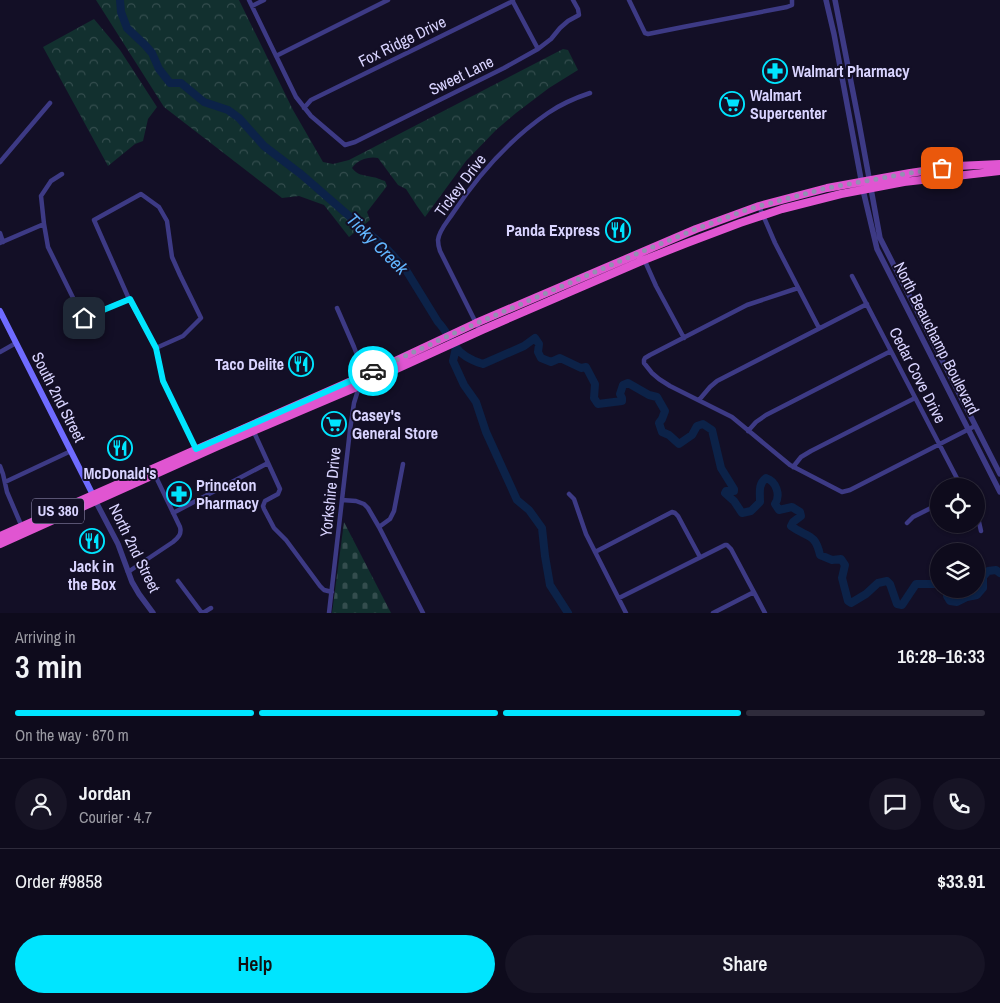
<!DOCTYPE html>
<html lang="en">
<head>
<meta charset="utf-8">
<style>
	body { margin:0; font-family:"Archivo Narrow",sans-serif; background:#171425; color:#f1f3f6; height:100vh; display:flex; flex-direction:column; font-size:19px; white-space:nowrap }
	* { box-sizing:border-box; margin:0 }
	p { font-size:16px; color:#9b9ba3 }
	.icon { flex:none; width:28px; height:28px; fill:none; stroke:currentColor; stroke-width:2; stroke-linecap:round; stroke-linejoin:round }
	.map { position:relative; height:613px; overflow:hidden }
	.sheet { display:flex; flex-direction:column; background:#0e0b1c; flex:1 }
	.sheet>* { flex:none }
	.tools { position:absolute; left:930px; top:478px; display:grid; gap:10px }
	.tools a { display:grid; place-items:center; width:55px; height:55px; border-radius:50%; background:#0e0b1c; box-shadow:0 1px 4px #0004,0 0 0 1px #2e2b3b; font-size:25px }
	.pin { position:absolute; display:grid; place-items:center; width:42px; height:42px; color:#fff; margin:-21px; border-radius:10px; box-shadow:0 2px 8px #0006 }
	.courier { position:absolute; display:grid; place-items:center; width:50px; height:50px; margin:-25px; border:4px solid #00e5ff; border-radius:50%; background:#fff; color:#222; box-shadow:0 1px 6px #0007 }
	.summary em { font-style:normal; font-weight:600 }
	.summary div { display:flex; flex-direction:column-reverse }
	.summary { display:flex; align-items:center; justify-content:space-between; height:85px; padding:0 15px }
	h1 { font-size:32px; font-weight:600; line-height:38px }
	.bar { display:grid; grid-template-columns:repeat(4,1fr); gap:8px 5px; align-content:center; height:60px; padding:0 15px }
	.bar i { height:6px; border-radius:4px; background:#2e2b3b }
	.bar .selected { background:#00e5ff }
	.bar p { grid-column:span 4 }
	.line { display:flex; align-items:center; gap:12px; padding:0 15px; border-top:1px solid #2e2b3b }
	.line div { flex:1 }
	.round { display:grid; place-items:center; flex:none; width:52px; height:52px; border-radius:26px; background:#171425 }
	.action { display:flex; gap:10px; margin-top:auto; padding:10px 15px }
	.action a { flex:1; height:58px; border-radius:30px; background:#00e5ff; color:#111; font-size:20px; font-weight:600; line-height:58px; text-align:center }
	.action a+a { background:#171425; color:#f1f3f6 }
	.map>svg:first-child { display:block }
	.forest { fill:url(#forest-crowns) }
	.cemetery { fill:url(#cemetery-stones) }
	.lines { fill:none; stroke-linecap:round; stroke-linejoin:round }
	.river { stroke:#0c2248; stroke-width:8 }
	.minor { stroke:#3d3a85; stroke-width:4.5 }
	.tertiary { stroke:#3d3a85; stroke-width:5.5 }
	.secondary { stroke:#6f6bff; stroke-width:6 }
	.trunk { stroke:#e055d1; stroke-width:8 }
	.done { stroke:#948fb3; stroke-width:5; stroke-dasharray:0 9 }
	.route { stroke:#00e5ff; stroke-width:6 }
	.labels { text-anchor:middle; stroke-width:4; stroke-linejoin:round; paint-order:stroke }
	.shield { fill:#130f26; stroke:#9e99be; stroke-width:1 }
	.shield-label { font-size:15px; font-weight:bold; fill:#d9d4ff }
	.street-label { font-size:16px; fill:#d9d4ff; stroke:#130f26 }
	.poi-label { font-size:16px; font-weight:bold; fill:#d9d4ff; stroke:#130f26; text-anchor:start }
	.water-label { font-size:18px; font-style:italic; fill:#62b6ff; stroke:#130f26 }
</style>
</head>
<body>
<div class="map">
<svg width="1000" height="613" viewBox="0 0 1000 613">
	<defs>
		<pattern id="forest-crowns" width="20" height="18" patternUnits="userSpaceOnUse" patternTransform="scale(1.25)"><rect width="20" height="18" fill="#12302f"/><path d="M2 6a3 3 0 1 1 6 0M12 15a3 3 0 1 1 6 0" fill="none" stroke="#344d4e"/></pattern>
		<pattern id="cemetery-stones" width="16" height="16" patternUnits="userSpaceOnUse" patternTransform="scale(1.25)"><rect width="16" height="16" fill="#12302f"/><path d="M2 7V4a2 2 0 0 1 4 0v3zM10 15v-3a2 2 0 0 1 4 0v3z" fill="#344d4e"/></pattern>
	</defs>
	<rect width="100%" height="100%" fill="#130f26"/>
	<path class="forest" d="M 96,0 L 239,0 L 293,110 L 323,162 L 333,164 L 349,160 L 563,49 L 568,50 L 578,70 L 549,88 L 516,113 L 496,130 L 466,161 L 425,217 L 417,206 L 406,189 L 398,185 L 378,158 C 369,156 357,160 352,168 C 357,175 363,175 372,177 C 376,177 381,180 385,181 L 387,186 L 367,212 L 370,220 L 349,237 L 324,205 L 299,196 L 282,198 L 164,107 Z
		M 94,19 L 120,50 L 157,107 L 148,119 L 143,141 L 135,144 L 108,166 L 43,47 Z"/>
	<path class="cemetery" d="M 344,522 L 391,613 L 332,613 Z"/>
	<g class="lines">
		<path class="river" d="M 120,0 L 121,12 L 127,28 L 145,45 L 152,53 L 159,69 L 170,83 L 181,83 L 204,102 L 228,110 L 239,118 L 264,146 L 302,175 L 387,249 L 406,270 L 438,322 C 445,329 449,338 455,346 C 461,355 473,361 483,364 L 524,346 L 535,338 L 539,344 L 538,352 L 541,358 L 551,362 L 560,358 L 581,368 L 586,367 L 595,384 L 594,398 L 598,404 L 622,401 L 622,398 L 620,394 L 623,385 L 628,383 L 649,395 L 657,397 L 665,411 L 662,419 L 659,423 L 662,432 L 669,435 L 679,444 L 692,435 L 697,426 L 703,424 L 712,430 L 721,468 L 734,489 L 734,491 L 726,491 L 725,493 L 734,501 L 742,513 L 751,511 L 760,502 C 760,492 758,484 766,478 C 776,481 781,495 775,504 L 779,510 L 792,507 L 800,512 L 801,516 L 793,522 L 791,526 C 807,538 815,532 820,555 L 832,560 L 841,559 L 845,565 L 842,578 L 848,601 L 851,603 L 866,594 L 878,583 L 887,581 L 890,584 L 897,604 L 902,605 L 916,584 L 939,584
			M 456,348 L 453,361 L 464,385 L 476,402 L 486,432 L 517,500 L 529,510 L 542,528 L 545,556 L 550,585 L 568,613
			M 947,589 L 947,596 L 950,601 L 957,602 L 967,597 L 977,595 L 983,588 L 983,577 L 988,571 L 996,570 L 1000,573"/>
		<path class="minor" d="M 249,0 L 296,97 L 311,116 L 345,145 L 355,142 L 504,68 L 538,49 L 551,39 L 560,28 L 568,21 L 579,15 L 578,9 L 573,0
			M 512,0 L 538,49
			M 629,0 L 645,33 L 648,34 L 683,27 L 787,7 L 792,5 L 792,0
			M 252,6 L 264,0
			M 276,56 L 388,0
			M 304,108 L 311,100 L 513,1
			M 0,162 L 50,103
			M 62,174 L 51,181 L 41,196 L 44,224 L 48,247 L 83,318 L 129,299
			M 759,206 L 775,243 L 819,328
			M 0,233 L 3,242
			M 0,243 L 44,224
			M 644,259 L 656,286 L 684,338
			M 852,276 L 961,486
			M 798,288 L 747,305 L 650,355 L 645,358 L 644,360 L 644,363 L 652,373 L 659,379 L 670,386 L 732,417 L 790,465 L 842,492 L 850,490 L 975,426
			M 337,308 L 354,347 L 365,375
			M 480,331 L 440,251 C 439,248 438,244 438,240 C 439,230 448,221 453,213 C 479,174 510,139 548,113 C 561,104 575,98 590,93
			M 156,348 L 183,336 L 201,318 L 180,275 L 172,257 L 167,221 L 159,207 L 141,194 L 94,220 L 129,299 L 156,348 L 163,381 L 196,449
			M 0,352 L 16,343
			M 699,400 L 710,387 L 717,381 L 867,304
			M 253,430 L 280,489 L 278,494 L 265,501 L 263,506 L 264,509 L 274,528 L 286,540 L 320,586 L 324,590 L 332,592
			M 748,431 L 756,422 L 766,415 L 891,351
			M 0,466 L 3,474 L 7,492 L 22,527
			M 793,467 L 801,457 L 811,451 L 915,398
			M 5,482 L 71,451
			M 569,494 L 574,499 L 586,534 L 626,613
			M 342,500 L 356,501 L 364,504 L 368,508 L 379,527 L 423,613
			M 173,513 L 268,463
			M 976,516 L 979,522 L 981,531
			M 907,523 L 913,517 L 939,504
			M 379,527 L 390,519 L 394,511 L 403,464
			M 595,552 L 672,512 L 675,513 L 678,516 L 700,557
			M 128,572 L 173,542 C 178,538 182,534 180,527 L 155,475
			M 178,581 L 202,613
			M 619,598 L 725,545 L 727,545 L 731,549 L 765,613
			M 203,613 L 211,608
			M 329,613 L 350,430 L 354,403 L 359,387
			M 713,613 L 754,592"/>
		<path class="tertiary" d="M 826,0 L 834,34 L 863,190 L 877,249 L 1000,492
			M 835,0 L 859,123 L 880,238 L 1000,474
			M 96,502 L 118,544 L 132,582 L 139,594 L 153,613"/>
		<path class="secondary" d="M 0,311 L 95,499"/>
		<path class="trunk" d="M 0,536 L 365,375 L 476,323 L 696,229 L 759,206 L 827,188 L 910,173 L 957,166 L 1000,164
			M 0,544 L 218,446 L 359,386 L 482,330 L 644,260 L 687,243 L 740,223 L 782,209 L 841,194 L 904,182 L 1000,171"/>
	</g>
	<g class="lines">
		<path class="done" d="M 373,371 L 461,330 L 641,252 L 696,229 L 746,210 L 759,206 L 827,188 L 910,173 L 942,168"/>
		<path class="route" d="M 84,318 L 130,299 L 156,348 L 163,381 L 196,449 L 373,371"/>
	</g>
	<defs>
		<symbol id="pharmacy-ring" viewBox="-11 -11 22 22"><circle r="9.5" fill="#130f26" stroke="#00e5ff" stroke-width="1.5"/><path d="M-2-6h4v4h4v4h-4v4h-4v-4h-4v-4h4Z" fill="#00e5ff"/></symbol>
		<symbol id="supermarket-ring" viewBox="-11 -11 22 22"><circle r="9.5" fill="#130f26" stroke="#00e5ff" stroke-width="1.5"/><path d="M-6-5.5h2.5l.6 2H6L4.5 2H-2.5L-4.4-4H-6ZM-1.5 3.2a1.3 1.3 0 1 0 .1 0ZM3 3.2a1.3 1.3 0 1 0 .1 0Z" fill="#00e5ff"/></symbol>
		<symbol id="restaurant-ring" viewBox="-11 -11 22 22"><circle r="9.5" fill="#130f26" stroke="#00e5ff" stroke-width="1.5"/><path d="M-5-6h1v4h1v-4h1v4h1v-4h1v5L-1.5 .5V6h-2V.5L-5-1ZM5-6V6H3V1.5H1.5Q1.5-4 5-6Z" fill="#00e5ff"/></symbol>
	</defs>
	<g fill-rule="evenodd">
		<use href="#pharmacy-ring" x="761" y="57" width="28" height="28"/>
		<use href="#supermarket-ring" x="718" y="90" width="28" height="28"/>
		<use href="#restaurant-ring" x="604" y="216" width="28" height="28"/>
		<use href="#restaurant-ring" x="287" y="350" width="28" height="28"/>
		<use href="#supermarket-ring" x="320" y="410" width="28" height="28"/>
		<use href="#restaurant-ring" x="106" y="434" width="28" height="28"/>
		<use href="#pharmacy-ring" x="165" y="480" width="28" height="28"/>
		<use href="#restaurant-ring" x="78" y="527" width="28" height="28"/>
	</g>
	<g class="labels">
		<rect class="shield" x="32" y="498.5" width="52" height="25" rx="4"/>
		<g class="shield-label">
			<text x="58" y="516">US 380</text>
		</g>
		<g class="street-label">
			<text transform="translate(402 41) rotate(-26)" y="6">Fox Ridge Drive</text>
			<text transform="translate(461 75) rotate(-26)" y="6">Sweet Lane</text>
			<text transform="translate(460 185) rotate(-53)" y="6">Tickey Drive</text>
			<text transform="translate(937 338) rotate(63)" y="6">North Beauchamp Boulevard</text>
			<text transform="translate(918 375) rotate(63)" y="6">Cedar Cove Drive</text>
			<text transform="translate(59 397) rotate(63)" y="6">South 2nd Street</text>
			<text transform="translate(330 492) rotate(-84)" y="6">Yorkshire Drive</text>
			<text transform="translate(135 548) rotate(64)" y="6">North 2nd Street</text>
		</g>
		<g class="poi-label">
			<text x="792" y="77">Walmart Pharmacy</text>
			<text x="750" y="101">Walmart<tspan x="750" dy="18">Supercenter</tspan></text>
			<text x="600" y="236" text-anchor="end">Panda Express</text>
			<text x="284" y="370" text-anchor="end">Taco Delite</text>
			<text x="352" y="421">Casey's<tspan x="352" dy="18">General Store</tspan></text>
			<text x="120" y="479" text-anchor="middle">McDonald's</text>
			<text x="196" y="491">Princeton<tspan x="196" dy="18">Pharmacy</tspan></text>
			<text x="92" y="572" text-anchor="middle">Jack in<tspan x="92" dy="18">the Box</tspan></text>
		</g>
		<g class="water-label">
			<text transform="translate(377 244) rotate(45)" y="6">Ticky Creek</text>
		</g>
	</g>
</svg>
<div class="tools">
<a><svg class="icon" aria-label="locate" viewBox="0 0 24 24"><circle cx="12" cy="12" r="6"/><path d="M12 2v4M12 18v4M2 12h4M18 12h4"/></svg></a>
<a><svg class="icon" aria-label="layers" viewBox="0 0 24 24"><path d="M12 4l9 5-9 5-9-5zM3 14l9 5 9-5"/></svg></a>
</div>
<div class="pin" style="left:942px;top:168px;background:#ea580c"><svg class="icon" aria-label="bag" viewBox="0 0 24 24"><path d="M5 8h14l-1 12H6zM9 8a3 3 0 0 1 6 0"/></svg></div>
<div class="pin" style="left:84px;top:318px;background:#1f2937"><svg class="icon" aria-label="home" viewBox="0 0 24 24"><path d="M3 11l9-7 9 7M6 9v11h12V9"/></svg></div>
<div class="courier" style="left:373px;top:371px"><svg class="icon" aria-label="car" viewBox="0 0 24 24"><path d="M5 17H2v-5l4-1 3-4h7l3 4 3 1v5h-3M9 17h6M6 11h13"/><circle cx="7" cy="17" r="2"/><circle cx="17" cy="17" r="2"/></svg></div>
</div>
<section class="sheet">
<div class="summary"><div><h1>3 min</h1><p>Arriving in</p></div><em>16:28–16:33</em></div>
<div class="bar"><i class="selected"></i><i class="selected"></i><i class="selected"></i><i></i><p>On the way · 670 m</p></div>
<div class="line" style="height:90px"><a class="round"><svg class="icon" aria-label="person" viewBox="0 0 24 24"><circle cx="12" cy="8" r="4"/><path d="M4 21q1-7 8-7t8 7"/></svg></a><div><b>Jordan</b><p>Courier · 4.7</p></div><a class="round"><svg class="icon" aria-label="chat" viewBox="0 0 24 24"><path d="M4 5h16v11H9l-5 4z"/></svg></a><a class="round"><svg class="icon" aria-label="phone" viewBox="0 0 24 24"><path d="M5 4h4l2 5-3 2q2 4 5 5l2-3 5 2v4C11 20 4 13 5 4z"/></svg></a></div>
<div class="line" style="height:65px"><div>Order #9858</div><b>$33.91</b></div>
<div class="action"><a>Help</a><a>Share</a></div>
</section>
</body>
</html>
